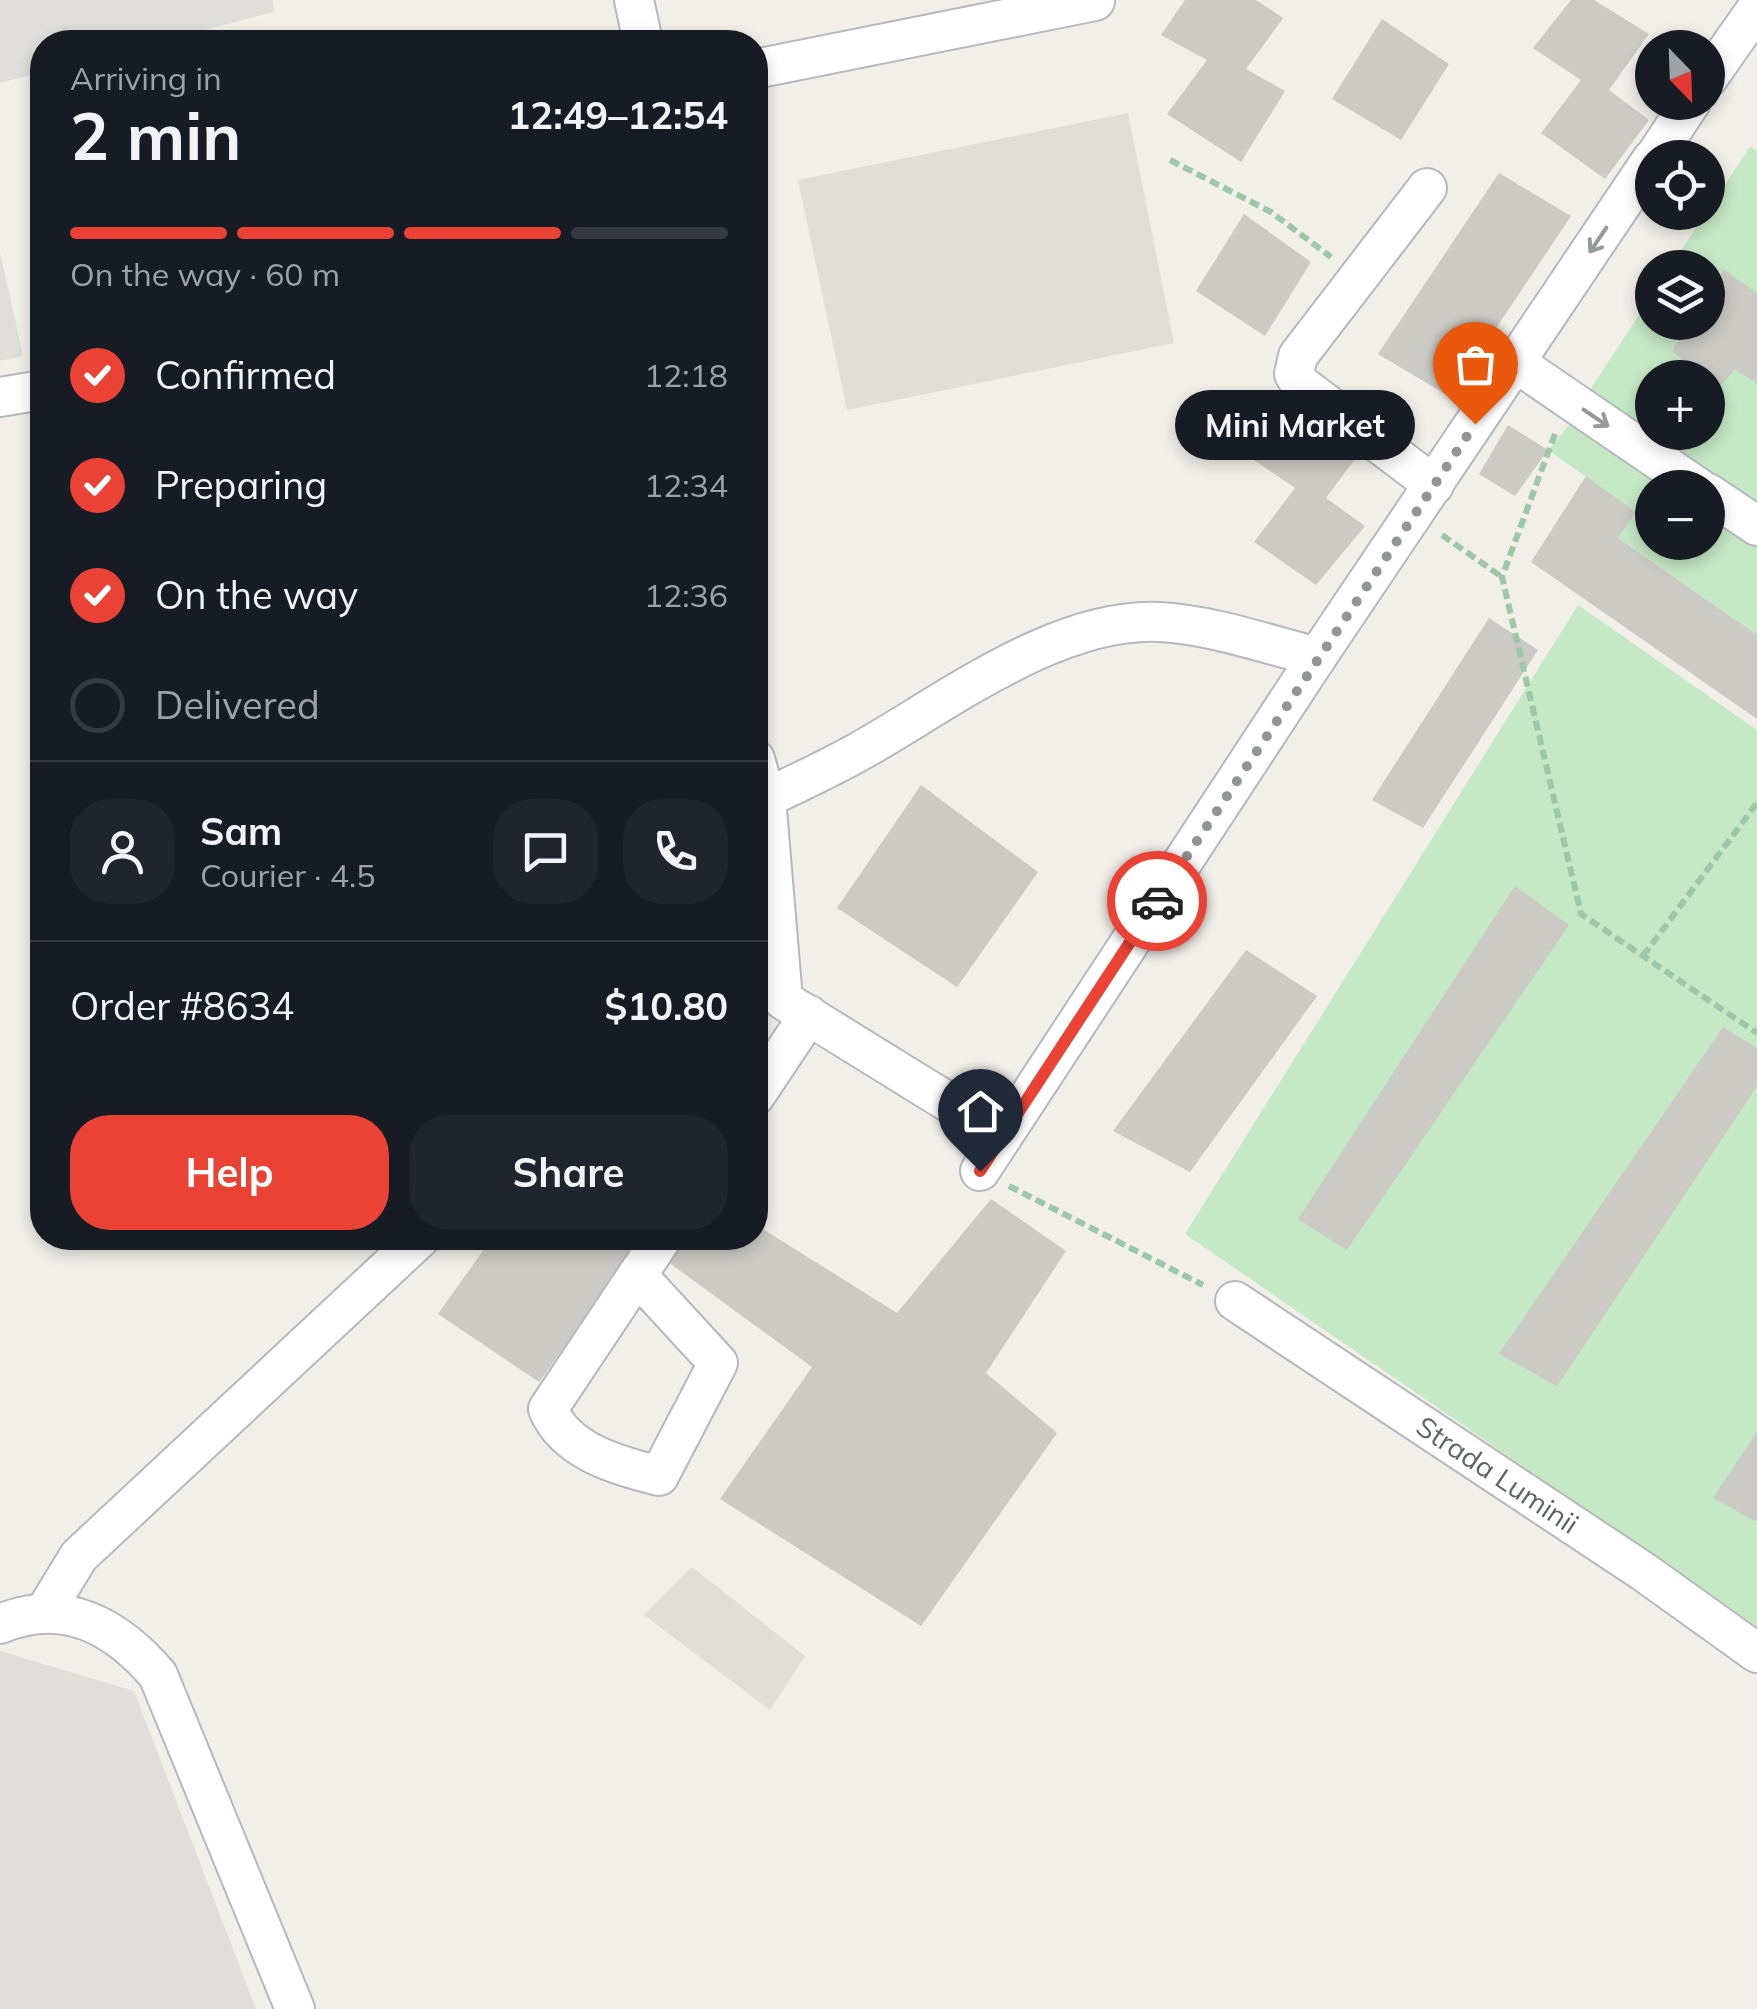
<!DOCTYPE html>
<html lang="en">
<head>
<meta charset="utf-8">
<style>
	body { margin:0; font-family:Mulish,sans-serif; background:#20242c; color:#f1f3f6; height:100vh; display:flex; flex-direction:column; font-size:38px; white-space:nowrap }
	* { box-sizing:border-box; margin:0 }
	p { font-size:32px; color:#9ea1a6 }
	.icon { flex:none; width:55px; height:55px; fill:none; stroke:currentColor; stroke-width:2; stroke-linecap:round; stroke-linejoin:round }
	.map { position:relative; flex:1; overflow:hidden }
	.panel { position:absolute; left:30px; top:30px; width:738px; height:1220px; display:flex; flex-direction:column; background:#171b24; border-radius:40px; box-shadow:0 5px 15px #0003 }
	.panel>* { flex:none }
	.needle { width:65px; rotate:157deg }
	.tools { position:absolute; left:1635px; top:30px; display:grid; gap:20px }
	.tools a { display:grid; place-items:center; width:90px; height:90px; border-radius:50%; background:#171b24; box-shadow:0 5px 15px #0003; font-size:50px }
	.pin { position:absolute; display:grid; place-items:center; width:85px; height:85px; color:#fff; margin:-102px -42px; border-radius:50% 50% 50% 0; rotate:-45deg; box-shadow:0 0 10px #0007 }
	.pin .icon { rotate:45deg }
	.courier { position:absolute; display:grid; place-items:center; width:100px; height:100px; margin:-50px; border:8px solid #ea4335; border-radius:50%; background:#fff; color:#222; box-shadow:0 2px 12px #0007 }
	.bubble { position:absolute; height:70px; border-radius:35px; background:#171b24; box-shadow:0 5px 15px #0003; font-size:32px; font-weight:700; line-height:70px; text-align:center }
	.summary em { font-style:normal; font-weight:700 }
	.summary div { display:flex; flex-direction:column-reverse }
	.summary { display:flex; align-items:center; justify-content:space-between; height:170px; padding:0 40px }
	h1 { font-size:65px; font-weight:700; line-height:75px }
	.bar { display:grid; grid-template-columns:repeat(4,1fr); gap:15px 10px; align-content:center; height:120px; padding:0 40px }
	.bar i { height:12px; border-radius:8px; background:#363941 }
	.bar .selected { background:#ea4335 }
	.bar p { grid-column:span 4 }
	.line { display:flex; align-items:center; gap:25px; padding:0 40px; border-top:2px solid #363941 }
	.line div { flex:1 }
	.round { display:grid; place-items:center; flex:none; width:105px; height:105px; border-radius:40px; background:#20242c }
	ol { padding:0 40px; list-style:none }
	li { display:flex; align-items:center; gap:30px; height:110px }
	li p { margin-inline-start:auto }
	li .icon { padding:10px; border-radius:50%; background:#ea4335; color:#fff; stroke-width:4 }
	li:last-child { color:#9ea1a6 }
	li i { width:55px; height:55px; border:5px solid #363941; border-radius:50% }
	.button { display:flex; gap:20px; margin-top:auto; padding:20px 40px }
	.button a { flex:1; height:115px; border-radius:40px; background:#ea4335; color:#fff; font-size:40px; font-weight:700; line-height:115px; text-align:center }
	.button a+a { background:#20242c; color:#f1f3f6 }
	.map>svg:first-child { display:block }
	.industrial { fill:#e0deda }
	.education { fill:#e1ded6 }
	.green { fill:#c5e8c5; fill-rule:evenodd }
	.building { fill:#cccac5 }
	.lines { fill:none; stroke-linecap:round; stroke-linejoin:round }
	.minor-casing { stroke:#b5b8bc; stroke-width:42 }
	.path { stroke:#9cc7a9; stroke-width:6; stroke-dasharray:10 5; stroke-linecap:butt }
	.minor { stroke:#fff; stroke-width:38 }
	.oneway { stroke:#979a9d }
	.done { stroke:#929495; stroke-width:10; stroke-dasharray:0 18 }
	.route { stroke:#ea4335; stroke-width:12 }
	.labels { text-anchor:middle; stroke-width:10; stroke-linejoin:round; paint-order:stroke }
	.street-label { font-size:28px; fill:#5f6368; stroke:#fff }
</style>
</head>
<body>
<div class="map">
<svg width="1757" height="2009" viewBox="0 0 1757 2009">
	<rect width="100%" height="100%" fill="#f1efe8"/>
	<path class="industrial" d="M 0,0 L 272,0 L 274,12 L 156,42 L 42,42 L 42,72 L 0,83 Z
		M 0,252 L 23,356 L 0,361 Z
		M 0,1651 L 134,1691 L 256,2009 L 0,2009 Z"/>
	<path class="education" d="M 1128,113 L 1174,343 L 847,410 L 798,180 Z
		M 692,1567 L 805,1656 L 770,1710 L 644,1615 Z"/>
	<path class="green" d="M 1750,147 L 1757,151 L 1757,511 L 1586,396 L 1652,295 L 1652,322 L 1708,322 L 1708,268 L 1670,267 ZM 1652,378 L 1708,378 L 1708,432 L 1652,432 Z
		M 1574,419 L 1675,487 L 1652,488 L 1652,542 L 1708,542 L 1708,510 L 1757,544 L 1757,635 L 1618,538 L 1635,511 L 1548,450 Z
		M 1578,605 L 1757,730 L 1757,1627 L 1185,1234 Z"/>
	<path class="building" d="M 1185,0 L 1256,0 L 1283,18 L 1246,69 L 1285,91 L 1241,162 L 1167,114 L 1207,60 L 1161,35 Z
		M 1571,0 L 1594,0 L 1649,34 L 1609,90 L 1649,120 L 1605,179 L 1541,133 L 1581,80 L 1533,48 Z
		M 1382,19 L 1449,64 L 1401,140 L 1332,99 Z
		M 1499,173 L 1571,216 L 1450,397 L 1378,354 Z
		M 1244,214 L 1311,262 L 1265,336 L 1196,291 Z
		M 1724,270 L 1757,293 L 1757,384 L 1735,369 L 1717,390 L 1672,351 L 1690,322 L 1708,322 L 1708,296 Z
		M 1297,394 L 1366,444 L 1326,498 L 1365,526 L 1316,585 L 1254,542 L 1295,488 L 1251,458 Z
		M 1508,425 L 1548,450 L 1515,496 L 1479,474 Z
		M 1586,476 L 1636,512 L 1618,538 L 1757,635 L 1757,719 L 1531,562 Z
		M 1489,618 L 1538,650 L 1423,828 L 1372,800 Z
		M 921,785 L 1038,872 L 957,987 L 837,908 Z
		M 1515,886 L 1569,925 L 1347,1250 L 1298,1219 Z
		M 1246,950 L 1317,996 L 1190,1172 L 1113,1131 Z
		M 1723,1027 L 1757,1048 L 1757,1086 L 1557,1386 L 1499,1354 Z
		M 991,1199 L 1066,1251 L 986,1373 L 1057,1433 L 921,1626 L 720,1499 L 812,1367 L 660,1256 L 674,1238 L 755,1238 L 755,1224 L 897,1313 Z
		M 492,1238 L 643,1238 L 539,1382 L 438,1314 Z
		M 1757,1432 L 1757,1522 L 1713,1498 Z"/>
	<g class="lines">
		<defs>
			<g id="minor">
				<path d="M 634,0 L 643,42"/>
				<path d="M 755,69 L 1095,1"/>
				<path d="M 1708,78 L 1757,8"/>
				<path d="M 1654,158 L 1691,102"/>
				<path d="M 1427,188 L 1298,356 L 1294,374 L 1300,384 L 1434,485"/>
				<path d="M 1516,363 L 1699,488"/>
				<path d="M 0,397 L 42,390"/>
				<path d="M 1708,493 L 1757,526"/>
				<path d="M 755,759 L 766,798 L 783,1000 L 1003,1136"/>
				<path d="M 766,798 C 798,783 830,768 862,750 C 947,702 1057,617 1160,622 C 1213,625 1266,644 1317,657"/>
				<path d="M 755,1096 L 809,1015"/>
				<path d="M 980,1171 L 1317,657 L 1652,159"/>
				<path d="M 637,1275 L 718,1363 L 659,1476 C 617,1465 566,1452 548,1409 L 662,1238"/>
				<path id="s1" d="M 1235,1301 L 1644,1572 L 1757,1653"/>
				<path d="M 46,1610 L 79,1556 L 420,1238"/>
				<path d="M 0,1624 C 64,1597 116,1626 158,1675 L 295,2009"/>
			</g>
		</defs>
		<use href="#minor" class="minor-casing"/>
		<path class="path" d="M 1170,160 L 1271,212 L 1331,257
			M 1555,434 L 1502,577 L 1581,914 L 1757,1033
			M 1442,535 L 1502,577
			M 1643,956 L 1757,803
			M 1009,1186 L 1203,1285"/>
		<use href="#minor" class="minor"/>
	</g>
	<defs><path id="oneway-shaft" d="M-6 0H5M1.5-3L5.5 0L1.5 3" fill="none" stroke-width="1.6" stroke-linecap="round" stroke-linejoin="round" transform="scale(2.5)"/></defs>
	<g class="oneway">
		<use href="#oneway-shaft" transform="translate(1598 240) rotate(124)"/>
		<use href="#oneway-shaft" transform="translate(1596 418) rotate(34)"/>
	</g>
	<g class="lines">
		<path class="done" d="M 1157,901 L 1475,424"/>
		<path class="route" d="M 980,1171 L 1157,901"/>
	</g>
	<g class="labels">
		<g class="street-label">
			<text dy="10" stroke="none"><textPath href="#s1" startOffset="315">Strada Luminii</textPath></text>
		</g>
	</g>
</svg>
<div class="tools">
<a><svg class="needle" viewBox="-14 -14 28 28"><path d="M0-13l5 13h-10z" fill="#e53935"/><path d="M0 13l5-13h-10z" fill="#9ea1a6"/></svg></a>
<a><svg class="icon" aria-label="locate" viewBox="0 0 24 24"><circle cx="12" cy="12" r="6"/><path d="M12 2v4M12 18v4M2 12h4M18 12h4"/></svg></a>
<a><svg class="icon" aria-label="layers" viewBox="0 0 24 24"><path d="M12 4l9 5-9 5-9-5zM3 14l9 5 9-5"/></svg></a>
<a>+</a>
<a>−</a>
</div>
<div class="pin" style="left:1475px;top:424px;background:#ea580c"><svg class="icon" aria-label="bag" viewBox="0 0 24 24"><path d="M5 8h14l-1 12H6zM9 8a3 3 0 0 1 6 0"/></svg></div>
<div class="pin" style="left:980px;top:1171px;background:#1f2937"><svg class="icon" aria-label="home" viewBox="0 0 24 24"><path d="M3 11l9-7 9 7M6 9v11h12V9"/></svg></div>
<div class="courier" style="left:1157px;top:901px"><svg class="icon" aria-label="car" viewBox="0 0 24 24"><path d="M5 17H2v-5l4-1 3-4h7l3 4 3 1v5h-3M9 17h6M6 11h13"/><circle cx="7" cy="17" r="2"/><circle cx="17" cy="17" r="2"/></svg></div>
<div class="bubble" style="left:1175px;top:390px;width:240px">Mini Market</div>
<section class="panel">
<div class="summary"><div><h1>2 min</h1><p>Arriving in</p></div><em>12:49–12:54</em></div>
<div class="bar"><i class="selected"></i><i class="selected"></i><i class="selected"></i><i></i><p>On the way · 60 m</p></div>
<ol>
<li><svg class="icon" aria-label="check" viewBox="0 0 24 24"><path d="M5 12l5 5 9-10"/></svg>Confirmed<p>12:18</p></li>
<li><svg class="icon" aria-label="check" viewBox="0 0 24 24"><path d="M5 12l5 5 9-10"/></svg>Preparing<p>12:34</p></li>
<li><svg class="icon" aria-label="check" viewBox="0 0 24 24"><path d="M5 12l5 5 9-10"/></svg>On the way<p>12:36</p></li>
<li><i></i>Delivered</li>
</ol>
<div class="line" style="height:180px"><a class="round"><svg class="icon" aria-label="person" viewBox="0 0 24 24"><circle cx="12" cy="8" r="4"/><path d="M4 21q1-7 8-7t8 7"/></svg></a><div><b>Sam</b><p>Courier · 4.5</p></div><a class="round"><svg class="icon" aria-label="chat" viewBox="0 0 24 24"><path d="M4 5h16v11H9l-5 4z"/></svg></a><a class="round"><svg class="icon" aria-label="phone" viewBox="0 0 24 24"><path d="M5 4h4l2 5-3 2q2 4 5 5l2-3 5 2v4C11 20 4 13 5 4z"/></svg></a></div>
<div class="line" style="height:130px"><div>Order #8634</div><b>$10.80</b></div>
<div class="button"><a>Help</a><a>Share</a></div>
</section>
</div>
</body>
</html>
